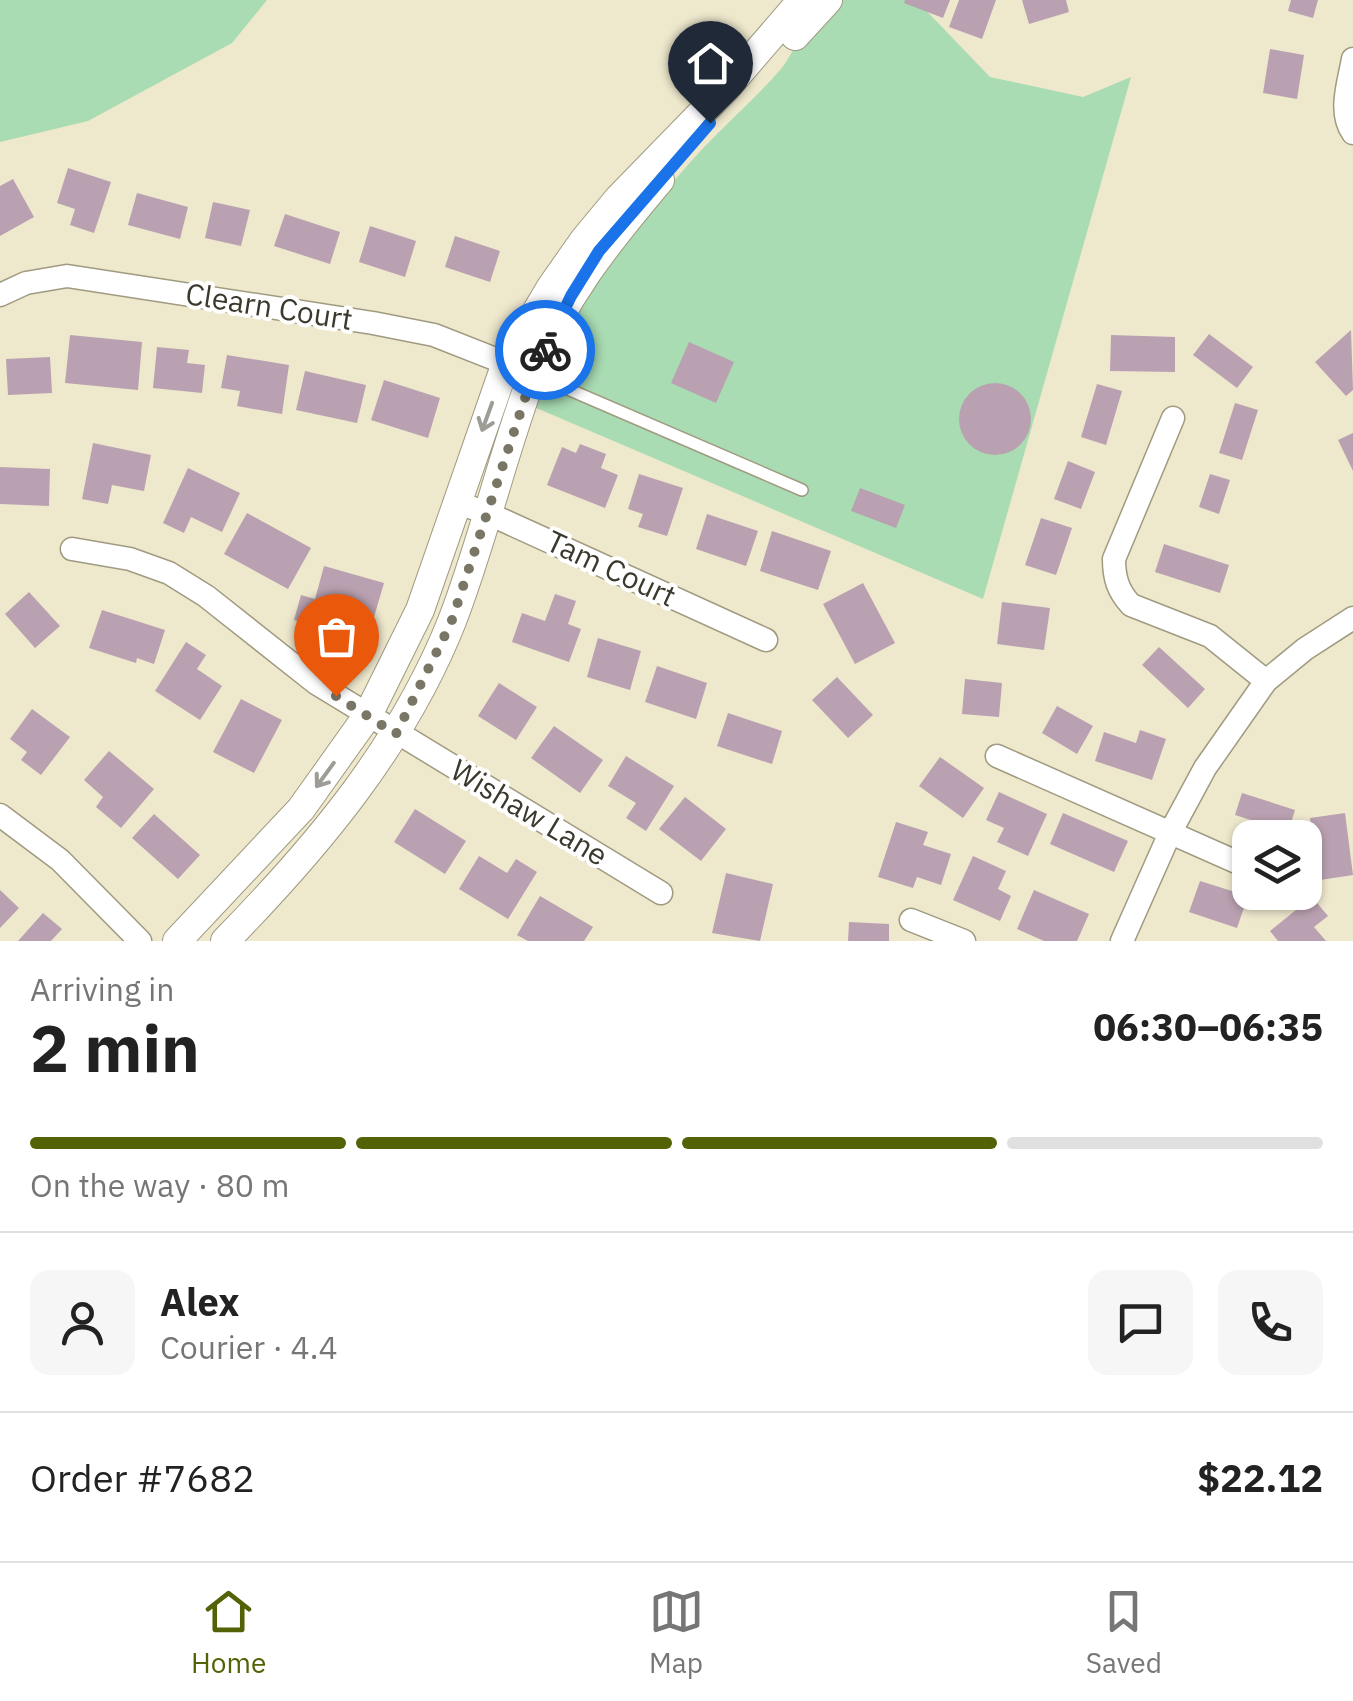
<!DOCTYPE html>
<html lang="en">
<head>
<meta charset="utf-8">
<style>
	body { margin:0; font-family:"IBM Plex Sans",sans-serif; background:#f6f6f6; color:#222; height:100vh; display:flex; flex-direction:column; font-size:38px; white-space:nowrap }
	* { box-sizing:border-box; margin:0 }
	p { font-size:32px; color:#767676 }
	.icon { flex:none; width:55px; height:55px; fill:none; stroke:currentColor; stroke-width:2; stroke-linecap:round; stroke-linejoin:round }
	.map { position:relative; height:941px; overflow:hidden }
	.sheet { display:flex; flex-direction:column; background:#fff; flex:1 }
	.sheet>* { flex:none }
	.fabs { position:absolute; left:1232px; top:820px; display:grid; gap:20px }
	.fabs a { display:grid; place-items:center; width:90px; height:90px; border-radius:20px; background:#fff; box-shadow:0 2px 8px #0004; font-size:50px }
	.pin { position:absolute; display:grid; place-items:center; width:85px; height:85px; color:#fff; margin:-102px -42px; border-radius:50% 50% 50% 0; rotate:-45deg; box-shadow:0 0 10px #0007 }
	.pin .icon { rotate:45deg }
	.courier { position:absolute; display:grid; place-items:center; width:100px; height:100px; margin:-50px; border:8px solid #1a73e8; border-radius:50%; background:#fff; color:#222; box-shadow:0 2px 12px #0007 }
	.summary em { font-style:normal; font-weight:700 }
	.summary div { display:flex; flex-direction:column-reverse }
	.summary { display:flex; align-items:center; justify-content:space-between; height:170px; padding:0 30px }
	h1 { font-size:65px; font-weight:700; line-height:75px }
	.bar { display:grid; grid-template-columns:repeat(4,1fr); gap:15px 10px; align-content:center; height:120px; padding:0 30px }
	.bar i { height:12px; border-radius:8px; background:#e0e0e0 }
	.bar .selected { background:#536204 }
	.bar p { grid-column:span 4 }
	.line { display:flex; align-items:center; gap:25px; padding:0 30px; border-top:2px solid #e0e0e0 }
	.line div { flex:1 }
	.round { display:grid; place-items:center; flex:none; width:105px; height:105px; border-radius:20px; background:#f6f6f6 }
	.tabs { display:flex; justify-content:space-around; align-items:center; height:140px; border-top:2px solid #e0e0e0; background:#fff; font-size:28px; color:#767676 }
	.tabs a { display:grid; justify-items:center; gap:5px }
	.tabs .selected { color:#536204 }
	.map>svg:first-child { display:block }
	.green { fill:#a9dcb3 }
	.building { fill:#baa1b1 }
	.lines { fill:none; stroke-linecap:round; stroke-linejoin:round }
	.service-casing { stroke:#a09a81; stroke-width:14 }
	.minor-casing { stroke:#a09a81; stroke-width:25 }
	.tertiary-casing { stroke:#a09a81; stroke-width:30 }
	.service { stroke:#fff; stroke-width:11 }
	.minor { stroke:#fff; stroke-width:22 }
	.tertiary { stroke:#fff; stroke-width:28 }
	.oneway { stroke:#9d9c96 }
	.done { stroke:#7a7666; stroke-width:10; stroke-dasharray:0 18 }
	.route { stroke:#1a73e8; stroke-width:12 }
	.labels { text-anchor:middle; stroke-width:8; stroke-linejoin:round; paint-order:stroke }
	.street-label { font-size:30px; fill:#3b392e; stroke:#fff }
</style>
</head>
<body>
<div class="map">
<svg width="1353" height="941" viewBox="0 0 1353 941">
	<rect width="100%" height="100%" fill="#eee8cd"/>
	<path class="green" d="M 0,0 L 267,0 L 232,43 L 88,121 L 0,142 Z
		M 815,0 L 916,0 L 990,77 L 1083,97 L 1131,77 L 983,599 L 534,407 C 565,312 628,231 695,157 C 722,127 754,100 781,69 C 796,51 805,21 815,0 Z"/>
	<path class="building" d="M 905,0 L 950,0 L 943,18 L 904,3 Z
		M 959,0 L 996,0 L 982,39 L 949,27 Z
		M 1022,0 L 1066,0 L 1069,12 L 1029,24 Z
		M 1291,0 L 1318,0 L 1313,18 L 1288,11 Z
		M 1270,49 L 1304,55 L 1297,99 L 1263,93 Z
		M 68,168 L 111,182 L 94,233 L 70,225 L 75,209 L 57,203 Z
		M 13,179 L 34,217 L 0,236 L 0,186 Z
		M 137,193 L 188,207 L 180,239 L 128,225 Z
		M 213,202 L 250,210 L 241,246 L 205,238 Z
		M 285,214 L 340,232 L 330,264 L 274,246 Z
		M 370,226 L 416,241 L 405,277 L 359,262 Z
		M 455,236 L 500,251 L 490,282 L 445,267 Z
		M 1351,330 L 1353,390 L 1346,396 L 1315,362 Z
		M 1209,334 L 1253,367 L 1237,388 L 1193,355 Z
		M 70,335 L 142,342 L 138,390 L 65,383 Z
		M 1111,335 L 1175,337 L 1175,372 L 1110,371 Z
		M 689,342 L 734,362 L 716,403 L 671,383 Z
		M 157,347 L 189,350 L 187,363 L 205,365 L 202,393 L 153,388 Z
		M 227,355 L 289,365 L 282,414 L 237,406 L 240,391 L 221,388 Z
		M 50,357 L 52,393 L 8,395 L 6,359 Z
		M 305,371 L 366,385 L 357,423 L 296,410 Z
		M 384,380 L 440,398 L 428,438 L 371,420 Z
		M959 419a36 36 0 1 1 72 0a36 36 0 1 1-72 0Z
		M 1097,384 L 1122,391 L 1106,445 L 1081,437 Z
		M 1235,403 L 1258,410 L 1242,460 L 1219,453 Z
		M 1353,433 L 1353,471 L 1338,440 Z
		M 93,443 L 151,455 L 144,491 L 112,485 L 108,504 L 82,499 Z
		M 580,444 L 606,454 L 601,468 L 618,475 L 605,508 L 547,485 L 562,447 L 576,453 Z
		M 1068,461 L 1095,472 L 1081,509 L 1054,499 Z
		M 0,467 L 50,469 L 49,506 L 0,504 Z
		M 188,468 L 240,493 L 222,532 L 191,517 L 184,533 L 163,523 Z
		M 639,474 L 683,488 L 667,536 L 638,527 L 643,514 L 628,509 Z
		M 1210,474 L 1230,480 L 1219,514 L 1199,507 Z
		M 860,488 L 905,505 L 896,528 L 851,511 Z
		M 247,513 L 311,548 L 288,589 L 224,554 Z
		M 707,514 L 758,531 L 746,566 L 696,549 Z
		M 1041,518 L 1072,528 L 1056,575 L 1025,565 Z
		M 772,531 L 831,551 L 818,590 L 760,571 Z
		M 1164,544 L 1229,565 L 1220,593 L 1155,572 Z
		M 324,566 L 384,583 L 374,617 L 329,604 L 322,628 L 294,620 L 301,595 L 315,599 Z
		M 863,583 L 895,643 L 855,664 L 823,604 Z
		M 29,592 L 60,626 L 35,648 L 5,614 Z
		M 555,594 L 576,601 L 568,624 L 581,629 L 569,662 L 512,642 L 522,613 L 545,621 Z
		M 1002,602 L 1050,608 L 1044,650 L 997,644 Z
		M 102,610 L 165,630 L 154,664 L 137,658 L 136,663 L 89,648 Z
		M 598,638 L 641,651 L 630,690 L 587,677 Z
		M 186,642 L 206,655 L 197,669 L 222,686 L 200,720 L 155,691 Z
		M 1159,647 L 1205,689 L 1188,708 L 1142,665 Z
		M 657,666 L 707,683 L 696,719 L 645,702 Z
		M 837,677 L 873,715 L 848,738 L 812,700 Z
		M 965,679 L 1002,683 L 999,717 L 962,714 Z
		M 499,683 L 537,707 L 516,740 L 478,716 Z
		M 241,699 L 282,720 L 254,773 L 213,752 Z
		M 1057,706 L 1093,726 L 1077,754 L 1042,733 Z
		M 32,709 L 70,737 L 41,775 L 21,760 L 27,752 L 10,739 Z
		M 728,713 L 782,731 L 772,764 L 717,746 Z
		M 554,726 L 603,760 L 580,793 L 531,758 Z
		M 1140,730 L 1166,739 L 1152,780 L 1095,761 L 1104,732 L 1136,743 Z
		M 109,751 L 154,789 L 121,828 L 96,807 L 103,797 L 84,780 Z
		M 626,756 L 674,786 L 646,831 L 626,818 L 636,803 L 608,786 Z
		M 940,757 L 984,788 L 963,818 L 919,786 Z
		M 999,792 L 1047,814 L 1028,856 L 997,842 L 1004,828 L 986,820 Z
		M 1242,793 L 1295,810 L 1288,832 L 1235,815 Z
		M 685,797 L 726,829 L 701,861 L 659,829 Z
		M 415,809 L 466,841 L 445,874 L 394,842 Z
		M 1063,813 L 1128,841 L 1114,872 L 1050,844 Z
		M 1345,813 L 1353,875 L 1320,880 L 1310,818 Z
		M 154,814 L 200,855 L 178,879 L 132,838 Z
		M 896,822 L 928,832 L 923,845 L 951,854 L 941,885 L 917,877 L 913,888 L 878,877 Z
		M 479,856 L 507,873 L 516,859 L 537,872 L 508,919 L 459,889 Z
		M 973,856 L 1006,871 L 998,889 L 1011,896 L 1000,921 L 953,900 Z
		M 726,873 L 773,884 L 760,941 L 712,933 Z
		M 1200,881 L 1248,896 L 1237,928 L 1189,912 Z
		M 0,890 L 19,908 L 0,928 Z
		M 1034,890 L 1089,914 L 1077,941 L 1044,941 L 1017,929 Z
		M 540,896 L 593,927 L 584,941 L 528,941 L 517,935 Z
		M 1312,897 L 1328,916 L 1314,927 L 1326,941 L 1278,941 L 1270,931 Z
		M 43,913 L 62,929 L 51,941 L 18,941 Z
		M 849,922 L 889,924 L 889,941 L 848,941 Z"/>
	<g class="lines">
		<defs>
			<path id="service" d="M 533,374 L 802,490"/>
			<path id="minor" d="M 1353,59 C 1349,82 1338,112 1353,133
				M 0,295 L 26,283 L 67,276 L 373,323 L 434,335 L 533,374
				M 1173,418 L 1114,559 C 1114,578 1118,591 1131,605 L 1210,636 L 1266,681
				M 455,502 L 487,513 L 766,640
				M 72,549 L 130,559 L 169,573 L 206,596 L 316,683 L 661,893
				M 997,756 L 1250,868
				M 0,815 L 60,860 L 140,941
				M 911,920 L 964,941
				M 1122,941 L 1170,833 L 1205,768 L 1266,681 L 1305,649 L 1353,618"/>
			<path id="tertiary" d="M 795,36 L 828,0
				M 177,941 L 301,809 L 368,715 L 420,610 L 506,363 L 551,287 L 584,240 L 618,199 L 727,87 L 802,0
				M 225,941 C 317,847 403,745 452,621 C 483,541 502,456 532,376 C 562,298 607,243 660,180"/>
		</defs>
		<use href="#service" class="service-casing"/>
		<use href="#minor" class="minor-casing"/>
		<use href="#tertiary" class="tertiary-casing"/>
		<use href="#service" class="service"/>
		<use href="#minor" class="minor"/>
		<use href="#tertiary" class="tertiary"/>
	</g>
	<defs><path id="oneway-shaft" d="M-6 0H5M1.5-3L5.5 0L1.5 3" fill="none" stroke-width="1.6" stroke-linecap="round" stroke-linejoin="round" transform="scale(2.5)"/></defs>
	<g class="oneway">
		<use href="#oneway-shaft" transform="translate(487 417) rotate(110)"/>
		<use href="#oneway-shaft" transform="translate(325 775) rotate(126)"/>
	</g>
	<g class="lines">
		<path class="done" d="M 336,696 L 396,734 L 451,623 L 533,374 L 545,350"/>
		<path class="route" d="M 545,350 L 571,296 L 599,251 L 710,123"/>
	</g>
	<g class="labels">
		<g class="street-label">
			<text transform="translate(269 307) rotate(9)" y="10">Clearn Court</text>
			<text transform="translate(611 569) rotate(25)" y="10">Tam Court</text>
			<text transform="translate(529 813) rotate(31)" y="10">Wishaw Lane</text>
		</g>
	</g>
</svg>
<div class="fabs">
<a><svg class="icon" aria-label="layers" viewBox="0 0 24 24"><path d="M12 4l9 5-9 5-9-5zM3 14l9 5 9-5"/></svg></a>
</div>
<div class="pin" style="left:336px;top:696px;background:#ea580c"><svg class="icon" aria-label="bag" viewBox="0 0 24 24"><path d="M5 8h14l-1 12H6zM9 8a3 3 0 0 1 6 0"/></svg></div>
<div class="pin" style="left:710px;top:123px;background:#1f2937"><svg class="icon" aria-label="home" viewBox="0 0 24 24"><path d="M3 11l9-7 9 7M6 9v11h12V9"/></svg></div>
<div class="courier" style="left:545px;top:350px"><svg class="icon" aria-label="bike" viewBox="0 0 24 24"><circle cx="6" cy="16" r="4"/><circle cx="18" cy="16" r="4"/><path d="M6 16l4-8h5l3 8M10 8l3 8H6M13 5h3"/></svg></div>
</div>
<section class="sheet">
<div class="summary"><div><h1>2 min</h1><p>Arriving in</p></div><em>06:30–06:35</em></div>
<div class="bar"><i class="selected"></i><i class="selected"></i><i class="selected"></i><i></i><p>On the way · 80 m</p></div>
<div class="line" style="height:180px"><a class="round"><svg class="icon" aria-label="person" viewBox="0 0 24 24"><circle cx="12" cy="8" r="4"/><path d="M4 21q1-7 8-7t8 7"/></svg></a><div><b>Alex</b><p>Courier · 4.4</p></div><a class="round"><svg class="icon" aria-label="chat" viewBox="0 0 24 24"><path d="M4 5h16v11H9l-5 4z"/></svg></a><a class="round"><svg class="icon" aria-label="phone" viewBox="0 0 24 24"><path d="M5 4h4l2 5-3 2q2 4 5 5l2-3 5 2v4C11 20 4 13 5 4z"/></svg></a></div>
<div class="line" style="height:130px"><div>Order #7682</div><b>$22.12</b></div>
</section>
<nav class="tabs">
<a class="selected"><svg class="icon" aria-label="home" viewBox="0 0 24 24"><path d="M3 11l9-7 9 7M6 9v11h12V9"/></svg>Home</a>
<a><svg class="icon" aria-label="map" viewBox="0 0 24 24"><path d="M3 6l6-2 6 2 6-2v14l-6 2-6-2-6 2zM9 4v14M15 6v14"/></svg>Map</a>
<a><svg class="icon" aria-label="saved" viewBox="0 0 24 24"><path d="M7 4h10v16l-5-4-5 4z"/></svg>Saved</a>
</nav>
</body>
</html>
